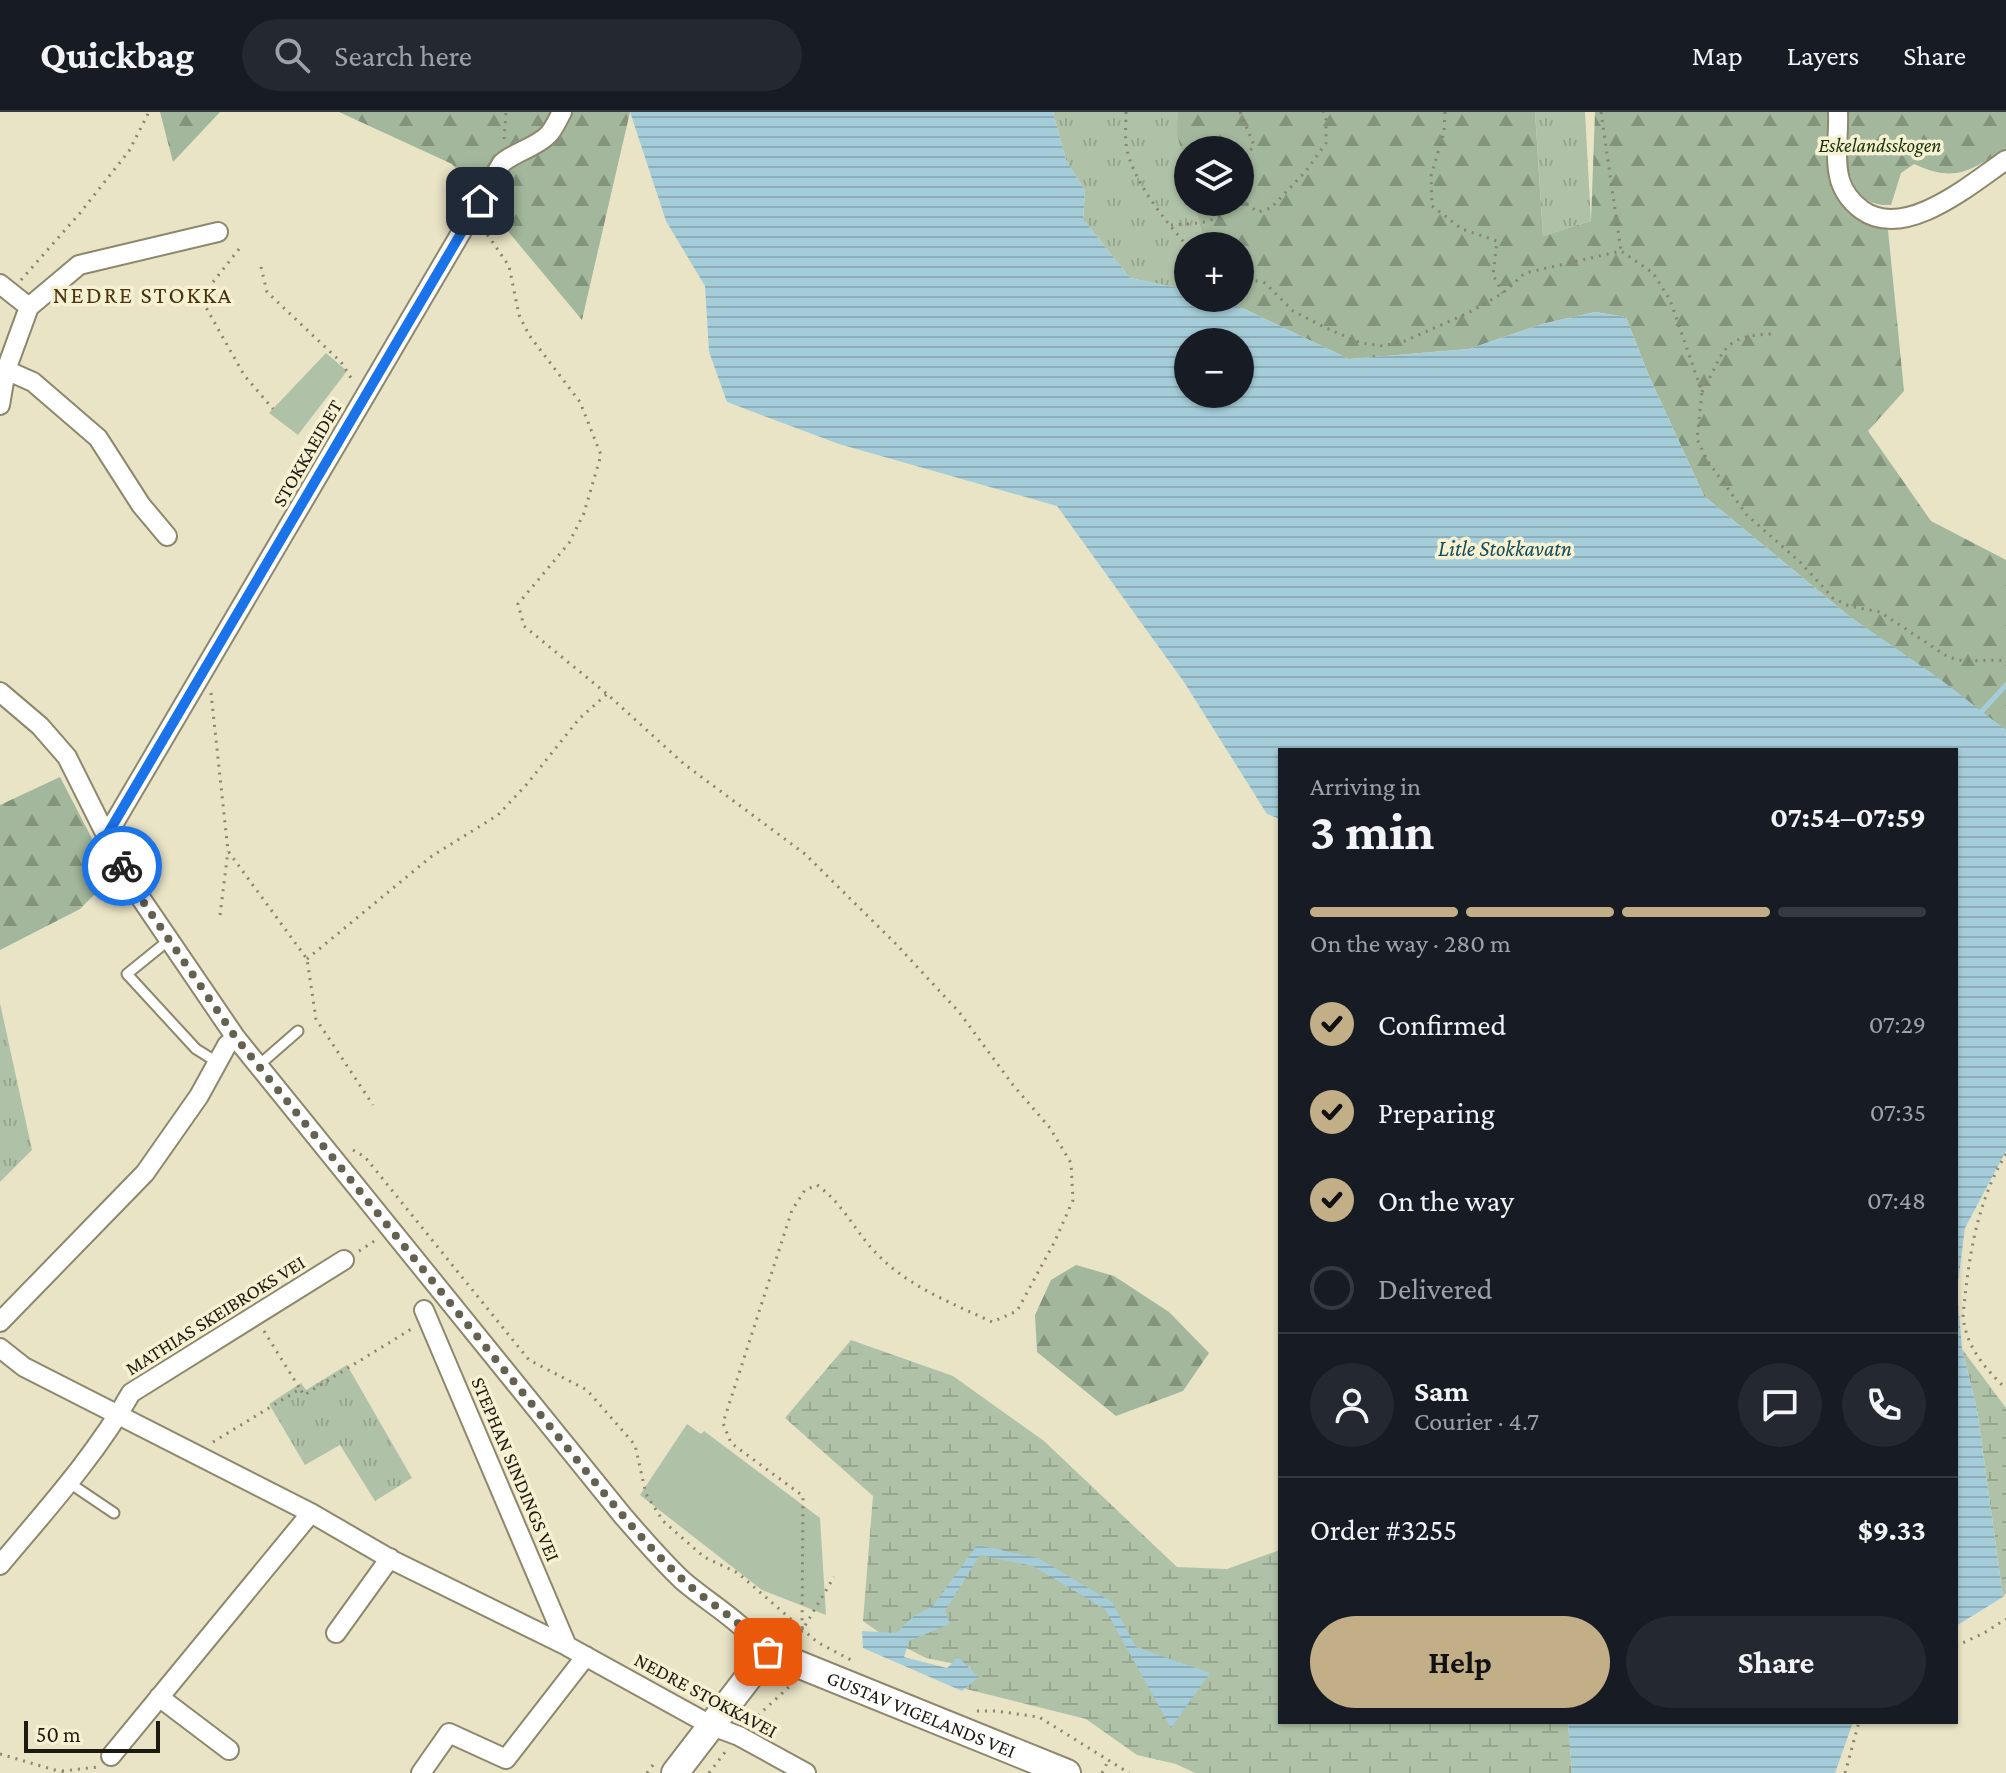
<!DOCTYPE html>
<html lang="en">
<head>
<meta charset="utf-8">
<style>
	body { margin:0; font-family:"Crimson Pro",serif; background:#242831; color:#f1f3f6; height:100vh; display:flex; flex-direction:column; font-size:30px; white-space:nowrap }
	* { box-sizing:border-box; margin:0 }
	p { font-size:26px; color:#9ea1a6 }
	.icon { flex:none; width:44px; height:44px; fill:none; stroke:currentColor; stroke-width:2; stroke-linecap:round; stroke-linejoin:round }
	.map { position:relative; flex:1; overflow:hidden }
	.sheet { position:absolute; left:1278px; top:636px; width:680px; height:976px; display:flex; flex-direction:column; background:#171b24; border-radius:0px; box-shadow:0 2px 6px #0004 }
	.sheet>* { flex:none }
	.fabs { position:absolute; left:1174px; top:24px; display:grid; gap:16px }
	.fabs a { display:grid; place-items:center; width:80px; height:80px; border-radius:50%; background:#171b24; box-shadow:0 2px 6px #0004; font-size:40px }
	.scale { position:absolute; left:24px; bottom:20px; width:136px; box-sizing:border-box; padding-left:8px; border:4px solid #1d1b10; border-top:0; font-size:22px; line-height:28px; white-space:nowrap; color:#1d1b10; -webkit-text-stroke:6px #f7f1d3; paint-order:stroke }
	.pin { position:absolute; display:grid; place-items:center; width:68px; height:68px; color:#fff; margin:-34px; border-radius:16px; box-shadow:0 4px 12px #0006 }
	.courier { position:absolute; display:grid; place-items:center; width:80px; height:80px; margin:-40px; border:6px solid #1a73e8; border-radius:50%; background:#fff; color:#222; box-shadow:0 2px 10px #0007 }
	.overview em { font-style:normal; font-weight:700 }
	.overview div { display:flex; flex-direction:column-reverse }
	.overview { display:flex; align-items:center; justify-content:space-between; height:136px; padding:0 32px }
	h1 { font-size:52px; font-weight:700; line-height:60px }
	.bar { display:grid; grid-template-columns:repeat(4,1fr); gap:12px 8px; align-content:center; height:96px; padding:0 32px }
	.bar i { height:10px; border-radius:6px; background:#363941 }
	.bar .on { background:#c3af87 }
	.bar p { grid-column:span 4 }
	.line { display:flex; align-items:center; gap:20px; padding:0 32px; border-top:2px solid #363941 }
	.line div { flex:1 }
	.round { display:grid; place-items:center; flex:none; width:84px; height:84px; border-radius:42px; background:#242831 }
	ol { padding:0 32px; list-style:none }
	li { display:flex; align-items:center; gap:24px; height:88px }
	li p { margin-inline-start:auto }
	li .icon { padding:8px; border-radius:50%; background:#c3af87; color:#111; stroke-width:4 }
	li:last-child { color:#9ea1a6 }
	li i { width:44px; height:44px; border:4px solid #363941; border-radius:50% }
	.cta { display:flex; gap:16px; margin-top:auto; padding:16px 32px }
	.cta a { flex:1; height:92px; border-radius:48px; background:#c3af87; color:#111; font-size:32px; font-weight:700; line-height:92px; text-align:center }
	.cta a+a { background:#242831; color:#f1f3f6 }
	header { display:flex; align-items:center; gap:48px; box-sizing:border-box; height:112px; padding:0 40px; background:#171b24; border-bottom:2px solid #363941 }
	header strong { font-size:38px }
	nav { display:flex; gap:44px; margin-inline-start:auto; font-size:28px }
	.search { width:560px; height:72px; background:#242831; display:flex; align-items:center; gap:20px; box-sizing:border-box; padding:0 28px; border-radius:44px; color:#9ea1a6; font-size:30px }
	.map>svg:first-child { display:block }
	.grass { fill:url(#grass-tufts) }
	.forest { fill:url(#forest-firs) }
	.wetland { fill:url(#wetland-marsh) }
	.green { fill:#afc2a8 }
	.water { fill:url(#water-rules); fill-rule:evenodd }
	.lines { fill:none; stroke-linecap:round; stroke-linejoin:round }
	.stream { stroke:#a5cdd9; stroke-width:5 }
	.lane-casing { stroke:#8d886d; stroke-width:13 }
	.street-casing { stroke:#8d886d; stroke-width:22 }
	.secondary-casing { stroke:#8d886d; stroke-width:30 }
	.path { stroke:#88846f; stroke-width:3; stroke-dasharray:2 6; stroke-linecap:butt }
	.lane { stroke:#fff; stroke-width:9 }
	.street { stroke:#fff; stroke-width:18 }
	.secondary { stroke:#fff; stroke-width:26 }
	.done { stroke:#646150; stroke-width:8; stroke-dasharray:0 14.4 }
	.route { stroke:#1a73e8; stroke-width:10 }
	.labels { text-anchor:middle; stroke-width:7; stroke-linejoin:round; paint-order:stroke }
	.park-label { font-size:20px; font-style:italic; fill:#153207; stroke:#f7f1d3 }
	.street-label { font-size:20px; fill:#1d1b10; stroke:#f7f1d3 }
	.water-label { font-size:22px; font-style:italic; fill:#134c5a; stroke:#f7f1d3 }
	.quarter-label { font-size:24px; letter-spacing:2px; fill:#4b3410; stroke:#f7f1d3 }
</style>
</head>
<body>
<header>
<strong>Quickbag</strong>
<div class="search"><svg class="icon" aria-label="search" viewBox="0 0 24 24"><circle cx="10" cy="10" r="6"/><path d="M15 15l6 6"/></svg>Search here</div>
<nav><a>Map</a><a>Layers</a><a>Share</a></nav>
</header>
<div class="map">
<svg width="2006" height="1661" viewBox="0 0 2006 1661">
	<defs>
		<pattern id="grass-tufts" width="24" height="20" patternUnits="userSpaceOnUse" patternTransform="scale(2)"><rect width="24" height="20" fill="#afc2a8"/><path d="M3 7l-1-3M5 7V3M7 7l1-3M15 17l-1-3M17 17v-4M19 17l1-3" fill="none" stroke="#96a690"/></pattern>
		<pattern id="forest-firs" width="22" height="20" patternUnits="userSpaceOnUse" patternTransform="scale(2)"><rect width="22" height="20" fill="#a2b79b"/><path d="M5 1l3.5 6h-7zM16 11l3.5 6h-7z" fill="#83947d"/></pattern>
		<pattern id="wetland-marsh" width="20" height="14" patternUnits="userSpaceOnUse" patternTransform="scale(2)"><rect width="20" height="14" fill="#afc2a8"/><path d="M1 5h8M5 5V1M11 12h8M15 12V8" fill="none" stroke="#96a690"/></pattern>
		<pattern id="water-rules" width="6" height="5" patternUnits="userSpaceOnUse" patternTransform="scale(2)"><rect width="6" height="5" fill="#a5cdd9"/><path d="M0 2.5h6" fill="none" stroke="#8eafb9"/></pattern>
	</defs>
	<rect width="100%" height="100%" fill="#e9e4c6"/>
	<path class="grass" d="M 1053,0 L 1178,0 C 1177,31 1188,59 1188,90 L 1194,90 L 1205,134 L 1188,134 L 1188,178 L 1130,166 L 1083,107 L 1085,79 L 1066,48 Z
		M 1535,0 L 1585,0 L 1591,109 L 1543,124 Z
		M 0,891 L 32,1038 L 0,1070 Z
		M 347,1253 L 412,1366 L 375,1389 L 340,1333 L 305,1353 L 269,1292 L 301,1271 L 306,1278 Z"/>
	<path class="forest" d="M 160,0 L 220,0 L 173,50 Z
		M 339,0 L 630,0 L 582,208 L 452,52 Z
		M 1178,0 L 1535,0 L 1543,124 L 1591,109 L 1595,0 L 1827,0 L 1835,80 L 1888,118 L 1904,279 L 1868,319 L 1931,409 L 2006,448 L 2006,618 L 1849,504 L 1704,384 L 1649,264 L 1626,205 L 1595,200 L 1542,212 L 1469,237 L 1349,247 L 1221,186 L 1240,186 L 1240,134 L 1205,134 L 1194,90 L 1240,90 L 1240,38 L 1188,38 L 1188,66 L 1177,21 Z
		M 1844,0 L 2006,0 L 2006,37 C 1968,59 1956,71 1914,52 L 1901,61 L 1891,93 C 1841,96 1846,35 1844,0 Z
		M 60,665 L 112,765 L 80,797 L 0,838 L 0,693 Z
		M 1076,1153 L 1114,1164 L 1169,1200 L 1209,1241 L 1183,1279 L 1116,1304 L 1037,1240 L 1035,1203 L 1051,1168 Z"/>
	<path class="wetland" d="M 851,1228 L 953,1264 L 1044,1329 L 1177,1455 L 1227,1457 L 1280,1438 L 1280,1610 L 1568,1610 L 1572,1661 L 1195,1661 L 1176,1652 L 1137,1643 L 1086,1607 L 966,1577 L 970,1555 L 926,1546 L 887,1526 L 863,1509 L 873,1384 L 785,1306 Z
		M 1962,1237 L 2006,1296 L 2006,1481 L 2003,1485 L 1977,1297 Z"/>
	<path class="green" d="M 326,241 L 347,259 L 298,323 L 269,301 Z
		M 687,1312 L 701,1322 L 704,1319 L 820,1406 L 826,1503 L 762,1478 L 640,1383 Z"/>
	<path class="water" d="M 630,0 L 1053,0 L 1066,48 L 1085,79 L 1083,107 L 1130,166 L 1188,178 L 1188,186 L 1221,186 L 1349,247 L 1469,237 L 1542,212 L 1595,200 L 1626,205 L 1649,264 L 1704,384 L 1849,504 L 1936,564 L 2006,618 L 2006,1039 L 1965,1116 L 1957,1178 L 1962,1237 L 1977,1297 L 2003,1485 L 1956,1514 L 1956,638 L 1280,638 L 1280,707 L 1267,702 L 1184,570 L 1057,394 L 839,332 L 727,290 L 709,240 L 705,174 L 666,109 ZM 1188,230 L 1240,230 L 1240,282 L 1188,282 Z
		M 977,1433 L 1038,1446 L 1112,1490 L 1136,1535 L 1210,1561 L 1171,1616 L 1105,1497 L 1033,1454 L 980,1443 L 945,1499 L 950,1512 L 909,1529 L 904,1545 L 947,1556 L 958,1545 L 979,1565 L 962,1579 L 863,1536 L 862,1519 L 896,1521 L 914,1504 L 933,1494 Z
		M 1568,1610 L 1853,1610 L 1835,1661 L 1572,1661 Z"/>
	<g class="lines">
		<path class="stream" d="M 1982,599 L 2006,573"/>
		<defs>
			<path id="lane" d="M 169,828 L 127,862 L 196,937 L 217,950
				M 259,953 L 298,919
				M 68,1370 L 114,1401"/>
			<path id="street" d="M 1838,0 C 1839,22 1834,47 1840,68 C 1844,81 1851,90 1862,98 C 1905,129 1971,72 2006,48
				M 0,172 L 29,195
				M 6,258 L 33,270 L 98,326 L 141,393 L 167,424
				M 0,293 L 6,258 L 29,195 L 79,153 L 218,120
				M 0,580 L 40,614 L 67,645 L 129,769 L 236,926 L 623,1404 C 642,1426 661,1448 682,1468 C 709,1492 747,1511 765,1543
				M 107,723 L 502,51 C 516,39 535,36 548,23 C 554,17 558,7 562,0
				M 424,1198 L 567,1534
				M 0,1210 L 145,1061 L 199,984 L 227,933 L 236,926
				M 0,1236 L 24,1255 L 311,1401 L 392,1448 L 567,1534 L 712,1614 L 739,1624 L 806,1661
				M 0,1453 C 46,1398 96,1343 131,1281 L 344,1148
				M 336,1521 L 390,1446
				M 159,1585 L 229,1638
				M 111,1644 L 311,1401
				M 421,1661 L 449,1621 L 506,1647 L 586,1544"/>
			<g id="secondary">
				<path id="s1" d="M 675,1661 L 768,1540 L 1067,1661"/>
			</g>
		</defs>
		<use href="#lane" class="lane-casing"/>
		<use href="#street" class="street-casing"/>
		<use href="#secondary" class="secondary-casing"/>
		<path class="path" d="M 1126,0 C 1126,10 1125,22 1126,32 C 1131,68 1165,108 1188,135
			M 1240,0 L 1254,33 L 1240,53
			M 1445,0 L 1444,20 L 1431,64 L 1432,94 L 1462,117 L 1497,129 L 1493,163 L 1503,181
			M 1601,0 L 1621,139
			M 504,27 L 506,0
			M 1240,87 L 1258,100 L 1271,96 L 1306,59 L 1326,31 L 1326,5 L 1323,0
			M 1171,113 C 1192,111 1221,114 1230,90
			M 481,118 L 487,122 L 509,154 L 519,203 L 529,223 L 580,290 L 601,343 L 584,401 L 569,431 L 518,492 L 524,514 L 607,582 L 684,652 L 805,742 L 895,831 L 959,900 L 1013,973 L 1050,1016 L 1071,1051 L 1073,1088 L 1055,1129 L 1017,1199 L 992,1210 C 952,1191 911,1176 879,1144 C 856,1122 844,1092 817,1073 L 805,1078 L 792,1098 L 723,1311 L 731,1331 L 803,1384 L 802,1519
			M 239,137 L 206,179 L 203,190 L 244,263 L 273,297
			M 261,155 L 267,180 L 341,250 L 353,269
			M 1240,165 L 1265,171 L 1293,199 L 1326,216 L 1361,231 L 1383,234 L 1405,229 L 1468,201 L 1503,181 L 1525,161 L 1621,139 L 1653,161 L 1670,188 L 1702,280 L 1697,327 L 1707,348 L 1747,403 L 1801,451 L 1833,486 L 1849,494 L 1880,500 L 1948,545 L 1963,549 L 1998,548 L 2006,550
			M 21,168 L 80,101 L 129,39 L 149,0
			M 1702,280 C 1725,241 1719,224 1771,222
			M 211,581 L 228,739 L 307,847 L 316,907 L 373,993
			M 220,803 L 228,739
			M 307,847 L 432,744 L 498,703 L 527,672 L 579,607 L 607,582
			M 353,1038 L 365,1045 L 529,1248 L 587,1278 L 635,1333 L 646,1382 L 663,1409 L 704,1445 L 738,1461 L 817,1530 L 851,1548
			M 2006,1042 C 1976,1091 1968,1149 1963,1205 C 1967,1236 1984,1255 2006,1277
			M 359,1139 L 376,1128
			M 264,1219 L 300,1277
			M 213,1330 L 300,1277 L 304,1283 L 413,1216
			M 797,1527 L 834,1465
			M 1956,1534 L 1984,1521 L 2006,1507
			M 977,1599 L 996,1599 L 1039,1605 L 1129,1661
			M 752,1609 L 791,1573
			M 0,1642 L 65,1661
			M 62,1659 L 98,1655
			M 647,1661 L 653,1653
			M 709,1661 L 726,1639
			M 1102,1661 L 1108,1649
			M 1845,1661 L 1859,1610"/>
		<use href="#lane" class="lane"/>
		<use href="#street" class="street"/>
		<use href="#secondary" class="secondary"/>
	</g>
	<g class="lines">
		<path class="done" d="M 122,754 L 129,769 L 236,926 L 594,1369 C 622,1403 650,1437 682,1467 C 708,1492 747,1510 765,1543 L 768,1540"/>
		<path class="route" d="M 122,754 L 107,723 L 480,89"/>
	</g>
	<g class="labels">
		<g class="park-label">
			<text x="1880" y="40">Eskelandsskogen</text>
		</g>
		<g class="street-label">
			<text transform="translate(307 341) rotate(-60)" y="7">STOKKAEIDET</text>
			<text transform="translate(215 1203) rotate(-32)" y="7">MATHIAS SKEIBROKS VEI</text>
			<text transform="translate(516 1357) rotate(67)" y="7">STEPHAN SINDINGS VEI</text>
			<text transform="translate(706 1583) rotate(28)" y="7">NEDRE STOKKAVEI</text>
			<text dy="7" stroke="none"><textPath href="#s1" startOffset="318">GUSTAV VIGELANDS VEI</textPath></text>
		</g>
		<g class="water-label">
			<text x="1505" y="444">Litle Stokkavatn</text>
		</g>
		<g class="quarter-label">
			<text x="143" y="191">NEDRE STOKKA</text>
		</g>
	</g>
</svg>
<div class="fabs">
<a><svg class="icon" aria-label="layers" viewBox="0 0 24 24"><path d="M12 4l9 5-9 5-9-5zM3 14l9 5 9-5"/></svg></a>
<a>+</a>
<a>−</a>
</div>
<div class="scale">50 m</div>
<div class="pin" style="left:768px;top:1540px;background:#ea580c"><svg class="icon" aria-label="bag" viewBox="0 0 24 24"><path d="M5 8h14l-1 12H6zM9 8a3 3 0 0 1 6 0"/></svg></div>
<div class="pin" style="left:480px;top:89px;background:#1f2937"><svg class="icon" aria-label="home" viewBox="0 0 24 24"><path d="M3 11l9-7 9 7M6 9v11h12V9"/></svg></div>
<div class="courier" style="left:122px;top:754px"><svg class="icon" aria-label="bike" viewBox="0 0 24 24"><circle cx="6" cy="16" r="4"/><circle cx="18" cy="16" r="4"/><path d="M6 16l4-8h5l3 8M10 8l3 8H6M13 5h3"/></svg></div>
<section class="sheet">
<div class="overview"><div><h1>3 min</h1><p>Arriving in</p></div><em>07:54–07:59</em></div>
<div class="bar"><i class="on"></i><i class="on"></i><i class="on"></i><i></i><p>On the way · 280 m</p></div>
<ol>
<li><svg class="icon" aria-label="check" viewBox="0 0 24 24"><path d="M5 12l5 5 9-10"/></svg>Confirmed<p>07:29</p></li>
<li><svg class="icon" aria-label="check" viewBox="0 0 24 24"><path d="M5 12l5 5 9-10"/></svg>Preparing<p>07:35</p></li>
<li><svg class="icon" aria-label="check" viewBox="0 0 24 24"><path d="M5 12l5 5 9-10"/></svg>On the way<p>07:48</p></li>
<li><i></i>Delivered</li>
</ol>
<div class="line" style="height:144px"><a class="round"><svg class="icon" aria-label="person" viewBox="0 0 24 24"><circle cx="12" cy="8" r="4"/><path d="M4 21q1-7 8-7t8 7"/></svg></a><div><b>Sam</b><p>Courier · 4.7</p></div><a class="round"><svg class="icon" aria-label="chat" viewBox="0 0 24 24"><path d="M4 5h16v11H9l-5 4z"/></svg></a><a class="round"><svg class="icon" aria-label="phone" viewBox="0 0 24 24"><path d="M5 4h4l2 5-3 2q2 4 5 5l2-3 5 2v4C11 20 4 13 5 4z"/></svg></a></div>
<div class="line" style="height:104px"><div>Order #3255</div><b>$9.33</b></div>
<div class="cta"><a>Help</a><a>Share</a></div>
</section>
</div>
</body>
</html>
